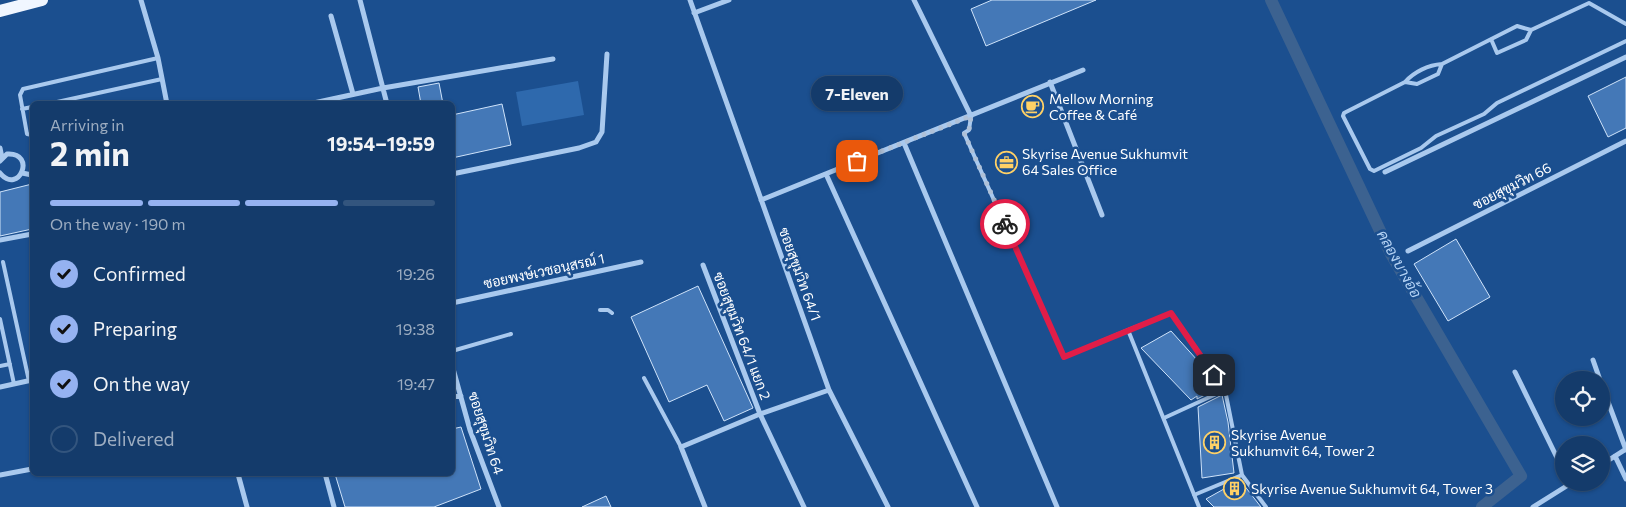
<!DOCTYPE html>
<html lang="en">
<head>
<meta charset="utf-8">
<style>
	body { margin:0; font-family:Commissioner,Sarabun,sans-serif; background:#214673; color:#f1f3f6; height:100vh; display:flex; flex-direction:column; font-size:19px; white-space:nowrap }
	* { box-sizing:border-box; margin:0 }
	p { font-size:16px; color:#9dadc1 }
	.icon { flex:none; width:28px; height:28px; fill:none; stroke:currentColor; stroke-width:2; stroke-linecap:round; stroke-linejoin:round }
	.map { position:relative; flex:1; overflow:hidden }
	.details { position:absolute; left:30px; top:101px; width:425px; height:375px; display:flex; flex-direction:column; background:#143b6b; border-radius:8px; box-shadow:0 1px 4px #0004,0 0 0 1px #33557e }
	.details>* { flex:none }
	.fabs { position:absolute; left:1555px; top:371px; display:grid; gap:10px }
	.fabs a { display:grid; place-items:center; width:55px; height:55px; border-radius:50%; background:#143b6b; box-shadow:0 1px 4px #0004,0 0 0 1px #33557e; font-size:25px }
	.pin { position:absolute; display:grid; place-items:center; width:42px; height:42px; color:#fff; margin:-21px; border-radius:10px; box-shadow:0 2px 8px #0006 }
	.courier { position:absolute; display:grid; place-items:center; width:50px; height:50px; margin:-25px; border:4px solid #e11d48; border-radius:50%; background:#fff; color:#222; box-shadow:0 1px 6px #0007 }
	.bubble { position:absolute; height:35px; border-radius:18px; background:#143b6b; box-shadow:0 1px 4px #0004,0 0 0 1px #33557e; font-size:16px; font-weight:700; line-height:35px; text-align:center }
	.headline em { font-style:normal; font-weight:700 }
	.headline div { display:flex; flex-direction:column-reverse }
	.headline { display:flex; align-items:center; justify-content:space-between; height:85px; padding:0 20px }
	h1 { font-size:32px; font-weight:700; line-height:38px }
	.bar { display:grid; grid-template-columns:repeat(4,1fr); gap:8px 5px; align-content:center; height:60px; padding:0 20px }
	.bar i { height:6px; border-radius:4px; background:#33557e }
	.bar .active { background:#95b2f1 }
	.bar p { grid-column:span 4 }
	ol { padding:0 20px; list-style:none }
	li { display:flex; align-items:center; gap:15px; height:55px }
	li p { margin-inline-start:auto }
	li .icon { padding:5px; border-radius:50%; background:#95b2f1; color:#111; stroke-width:4 }
	li:last-child { color:#9dadc1 }
	li i { width:28px; height:28px; border:2px solid #33557e; border-radius:50% }
	.map>svg:first-child { display:block }
	.green { fill:#2e69ad }
	.lines { fill:none; stroke-linecap:round; stroke-linejoin:round }
	.canal { stroke:#3c6290; stroke-width:12 }
	.building { fill:#4478b7; stroke:#cfe3fa }
	.lane { stroke:#a9c9ee; stroke-width:4 }
	.street { stroke:#a9c9ee; stroke-width:5 }
	.primary { stroke:#f0f6ff; stroke-width:12 }
	.done { stroke:#afc1d8; stroke-width:5; stroke-dasharray:0 9 }
	.route { stroke:#e11d48; stroke-width:6 }
	.labels { text-anchor:middle; stroke-width:5; stroke-linejoin:round; paint-order:stroke }
	.poi-label { font-size:14px; fill:#fff; stroke:#1b4f8f; text-anchor:start }
	.street-label { font-size:14px; fill:#fff; stroke:#1b4f8f }
	.water-label { font-size:15px; font-style:italic; fill:#b5d3f5; stroke:#1b4f8f }
</style>
</head>
<body>
<div class="map">
<svg width="1626" height="507" viewBox="0 0 1626 507">
	<rect width="100%" height="100%" fill="#1b4f8f"/>
	<path class="green" d="M 578,81 L 584,115 L 522,126 L 516,92 Z"/>
	<g class="lines">
		<path class="canal" d="M 1271,0 L 1391,254 L 1521,476 L 1482,507"/>
	</g>
	<path class="building" d="M 992,0 L 1096,0 L 986,46 L 971,9 Z
		M 1626,77 L 1626,128 L 1608,137 L 1588,96 Z
		M 439,83 L 443,104 L 421,104 L 418,87 Z
		M 502,104 L 511,145 L 452,158 L 452,115 Z
		M 32,184 L 32,229 L 0,236 L 0,192 Z
		M 1456,239 L 1490,297 L 1448,321 L 1414,264 Z
		M 698,286 L 753,408 L 724,421 L 707,385 L 669,402 L 631,317 Z
		M 1171,331 L 1207,371 L 1219,388 L 1197,399 L 1197,396 L 1191,400 L 1141,348 Z
		M 1222,395 L 1228,422 L 1234,473 L 1202,478 L 1198,407 Z
		M 461,427 L 481,489 L 434,507 L 345,507 L 335,474 L 452,474 L 452,429 Z
		M 1240,480 L 1261,507 L 1214,507 L 1206,499 Z
		M 606,496 L 611,507 L 582,507 Z"/>
	<g class="lines">
		<path class="lane" d="M 1626,24 L 1589,3 L 1531,30 L 1517,26 L 1442,64 C 1428,65 1414,72 1405,82 L 1344,113 L 1343,116 L 1370,169 L 1374,171 L 1421,148 L 1436,136 L 1484,114 L 1497,103 L 1626,41
			M 1491,39 L 1497,53 L 1526,40 L 1531,30
			M 1405,82 L 1417,84 L 1438,74 L 1442,64
			M 48,104 L 162,79
			M 22,109 L 32,107
			M 971,116 L 969,130 L 964,133 L 1064,357 L 1128,330 L 1171,313 L 1225,390 L 1242,475 L 1266,507
			M 32,135 L 27,134 L 20,95 L 23,89 L 158,58
			M 3,262 L 29,381
			M 600,310 L 608,310 L 612,313
			M 0,319 L 14,384
			M 1128,330 L 1199,507
			M 452,351 L 511,334
			M 0,366 L 10,364
			M 644,378 L 681,447
			M 1164,418 L 1225,390
			M 1194,495 L 1242,475"/>
		<path class="street" d="M 141,0 L 158,58 L 167,104
			M 360,0 L 387,104
			M 690,0 L 829,390 L 760,414 L 681,447 L 705,507
			M 914,0 L 971,116
			M 694,13 L 729,0
			M 331,16 L 353,94
			M 1050,82 L 1102,215
			M 309,104 L 383,88 L 553,59
			M 904,143 L 1057,507
			M 0,148 L 2,158
			M 0,161 L 7,154 C 37,152 19,196 0,173
			M 1385,172 L 1626,57
			M 22,173 L 32,175
			M 452,174 L 579,148 L 596,142 L 602,132 L 607,54
			M 826,174 L 977,507
			M 761,200 L 1083,70
			M 0,240 L 32,234
			M 1408,251 L 1626,141
			M 703,265 L 760,414 L 804,507
			M 452,303 L 641,262
			M 1593,360 L 1600,380
			M 452,365 L 470,430 L 499,507
			M 1515,372 L 1564,472
			M 1601,383 L 1626,450
			M 0,387 L 32,380
			M 829,390 L 888,507
			M 452,397 L 461,396
			M 1615,456 L 1626,479
			M 1601,465 L 1626,449
			M 238,474 L 247,507
			M 0,475 L 32,469
			M 326,477 L 334,507
			M 1533,507 L 1573,482"/>
		<path class="primary" d="M 0,11 L 42,0"/>
	</g>
	<g class="lines">
		<path class="done" d="M 857,161 L 971,116 L 969,130 L 964,133 L 1005,224"/>
		<path class="route" d="M 1005,224 L 1064,357 L 1171,313 L 1214,375"/>
	</g>
	<defs>
		<symbol id="cafe-ring" viewBox="-11 -11 22 22"><circle r="9.5" fill="#1b4f8f" stroke="#ffd166" stroke-width="1.5"/><path d="M-5.5-4.5H6V0H3Q3 3.5 0 3.5H-2.5Q-5.5 3.5-5.5 0ZM3-3.2v2h1.7v-2ZM-6 4.5H4V6H-6Z" fill="#ffd166"/></symbol>
		<symbol id="office-ring" viewBox="-11 -11 22 22"><circle r="9.5" fill="#1b4f8f" stroke="#ffd166" stroke-width="1.5"/><path d="M-6-3h4V-5.5h4V-3h4V5H-6ZM-1-4.5V-3h2v-1.5ZM-6 0V1H6V0Z" fill="#ffd166"/></symbol>
		<symbol id="building-ring" viewBox="-11 -11 22 22"><circle r="9.5" fill="#1b4f8f" stroke="#ffd166" stroke-width="1.5"/><path d="M-4-6H4V6H1V3H-1V6H-4ZM-2.5-4.3h1.7v1.8h-1.7ZM.8-4.3h1.7v1.8H.8ZM-2.5-1h1.7V.8h-1.7ZM.8-1h1.7V.8H.8Z" fill="#ffd166"/></symbol>
	</defs>
	<g fill-rule="evenodd">
		<use href="#cafe-ring" x="1020" y="94" width="25" height="25"/>
		<use href="#office-ring" x="994" y="150" width="25" height="25"/>
		<use href="#building-ring" x="1202" y="430" width="25" height="25"/>
		<use href="#building-ring" x="1222" y="476" width="25" height="25"/>
	</g>
	<g class="labels">
		<g class="poi-label">
			<text x="1049" y="104">Mellow Morning<tspan x="1049" dy="16">Coffee &amp; Café</tspan></text>
			<text x="1022" y="159">Skyrise Avenue Sukhumvit<tspan x="1022" dy="16">64 Sales Office</tspan></text>
			<text x="1231" y="440">Skyrise Avenue<tspan x="1231" dy="16">Sukhumvit 64, Tower 2</tspan></text>
			<text x="1251" y="494">Skyrise Avenue Sukhumvit 64, Tower 3</text>
		</g>
		<g class="street-label">
			<text transform="translate(1512 186) rotate(-27)" y="5">ซอยสุขุมวิท 66</text>
			<text transform="translate(544 271) rotate(-12)" y="5">ซอยพงษ์เวชอนุสรณ์ 1</text>
			<text transform="translate(800 274) rotate(70)" y="5">ซอยสุขุมวิท 64/1</text>
			<text transform="translate(742 336) rotate(69)" y="5">ซอยสุขุมวิท 64/1 แยก 2</text>
			<text transform="translate(486 433) rotate(72)" y="5">ซอยสุขุมวิท 64</text>
		</g>
		<g class="water-label">
			<text transform="translate(1399 264) rotate(61)" y="5">คลองบางอ้อ</text>
		</g>
	</g>
</svg>
<div class="fabs">
<a><svg class="icon" aria-label="locate" viewBox="0 0 24 24"><circle cx="12" cy="12" r="6"/><path d="M12 2v4M12 18v4M2 12h4M18 12h4"/></svg></a>
<a><svg class="icon" aria-label="layers" viewBox="0 0 24 24"><path d="M12 4l9 5-9 5-9-5zM3 14l9 5 9-5"/></svg></a>
</div>
<div class="pin" style="left:857px;top:161px;background:#ea580c"><svg class="icon" aria-label="bag" viewBox="0 0 24 24"><path d="M5 8h14l-1 12H6zM9 8a3 3 0 0 1 6 0"/></svg></div>
<div class="pin" style="left:1214px;top:375px;background:#1f2937"><svg class="icon" aria-label="home" viewBox="0 0 24 24"><path d="M3 11l9-7 9 7M6 9v11h12V9"/></svg></div>
<div class="courier" style="left:1005px;top:224px"><svg class="icon" aria-label="bike" viewBox="0 0 24 24"><circle cx="6" cy="16" r="4"/><circle cx="18" cy="16" r="4"/><path d="M6 16l4-8h5l3 8M10 8l3 8H6M13 5h3"/></svg></div>
<div class="bubble" style="left:811px;top:76px;width:92px">7-Eleven</div>
<section class="details">
<div class="headline"><div><h1>2 min</h1><p>Arriving in</p></div><em>19:54–19:59</em></div>
<div class="bar"><i class="active"></i><i class="active"></i><i class="active"></i><i></i><p>On the way · 190 m</p></div>
<ol>
<li><svg class="icon" aria-label="check" viewBox="0 0 24 24"><path d="M5 12l5 5 9-10"/></svg>Confirmed<p>19:26</p></li>
<li><svg class="icon" aria-label="check" viewBox="0 0 24 24"><path d="M5 12l5 5 9-10"/></svg>Preparing<p>19:38</p></li>
<li><svg class="icon" aria-label="check" viewBox="0 0 24 24"><path d="M5 12l5 5 9-10"/></svg>On the way<p>19:47</p></li>
<li><i></i>Delivered</li>
</ol>
</section>
</div>
</body>
</html>
